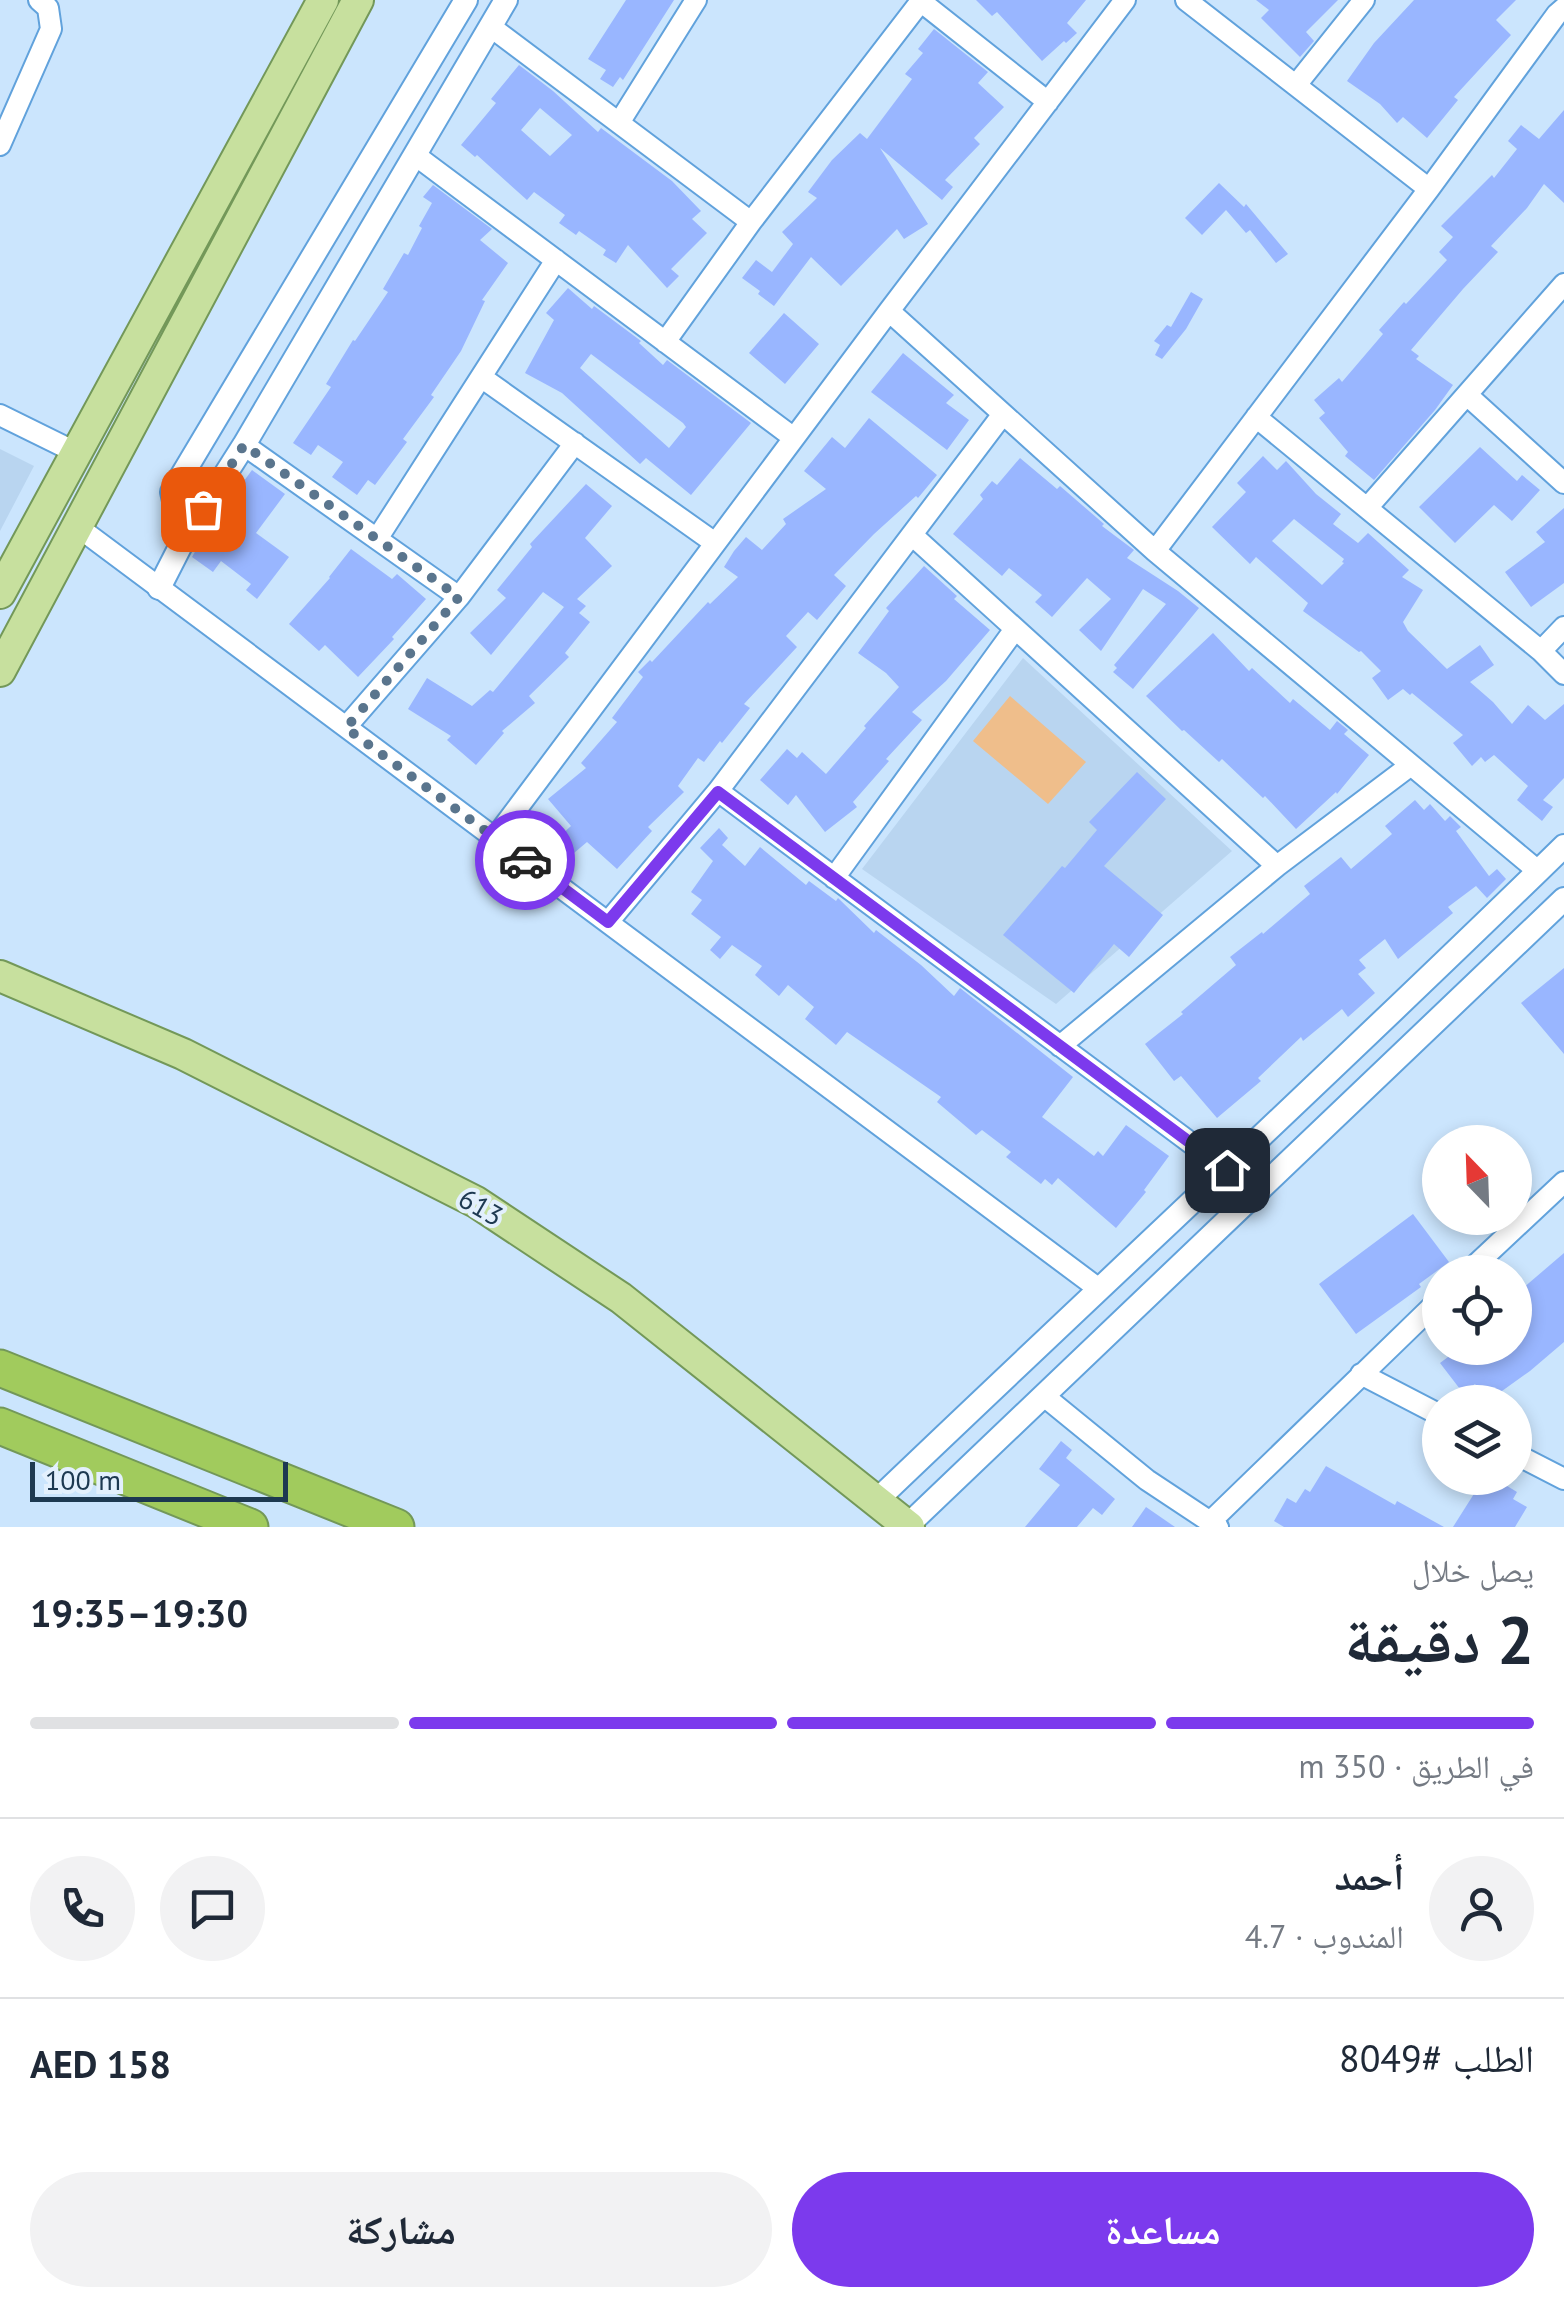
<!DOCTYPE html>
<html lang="ar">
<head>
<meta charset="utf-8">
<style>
	body { margin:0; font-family:"PT Sans","Noto Naskh Arabic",sans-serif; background:#f2f2f3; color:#1f2937; direction:rtl; height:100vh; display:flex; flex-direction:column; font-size:38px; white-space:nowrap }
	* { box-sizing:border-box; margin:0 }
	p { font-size:32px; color:#747a83 }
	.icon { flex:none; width:55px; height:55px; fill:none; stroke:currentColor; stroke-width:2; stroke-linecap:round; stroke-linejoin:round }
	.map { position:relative; height:1527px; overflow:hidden; direction:ltr }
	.panel { display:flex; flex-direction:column; background:#fff; flex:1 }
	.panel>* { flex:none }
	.needle { width:65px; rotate:337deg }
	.buttons { position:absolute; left:1422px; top:1125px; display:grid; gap:20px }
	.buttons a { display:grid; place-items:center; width:110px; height:110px; border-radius:50%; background:#fff; box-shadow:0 5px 15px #0003; font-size:50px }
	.scale { position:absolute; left:30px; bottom:25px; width:258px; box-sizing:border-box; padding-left:10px; border:5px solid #1d3951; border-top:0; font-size:28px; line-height:35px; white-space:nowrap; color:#1d3951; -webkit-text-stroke:8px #e3f0fd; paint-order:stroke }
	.pin { position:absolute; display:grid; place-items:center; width:85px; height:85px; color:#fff; margin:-42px; border-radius:20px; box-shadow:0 5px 15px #0006 }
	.courier { position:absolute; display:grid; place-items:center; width:100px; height:100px; margin:-50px; border:8px solid #7c3aed; border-radius:50%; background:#fff; color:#222; box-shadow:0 2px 12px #0007 }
	.overview em { font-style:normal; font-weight:800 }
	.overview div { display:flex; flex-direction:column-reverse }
	.overview { display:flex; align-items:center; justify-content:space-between; height:170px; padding:0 30px }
	h1 { font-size:65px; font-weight:800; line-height:75px }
	.bar { display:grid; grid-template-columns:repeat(4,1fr); gap:15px 10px; align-content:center; height:120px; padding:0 30px }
	.bar i { height:12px; border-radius:8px; background:#e0e1e3 }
	.bar .current { background:#7c3aed }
	.bar p { grid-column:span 4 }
	.line { display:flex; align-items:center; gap:25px; padding:0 30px; border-top:2px solid #e0e1e3 }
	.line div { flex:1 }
	.round { display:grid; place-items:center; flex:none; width:105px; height:105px; border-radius:52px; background:#f2f2f3 }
	.action { display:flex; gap:20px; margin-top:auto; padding:20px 30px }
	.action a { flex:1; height:115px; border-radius:60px; background:#7c3aed; color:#fff; font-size:40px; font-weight:800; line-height:115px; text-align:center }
	.action a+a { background:#f2f2f3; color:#1f2937 }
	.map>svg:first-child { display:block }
	.built { fill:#b9d5f0 }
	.green { fill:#efbe8b }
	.building { fill:#99b6ff; fill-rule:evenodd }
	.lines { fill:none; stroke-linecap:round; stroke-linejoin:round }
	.minor-casing { stroke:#61a2dc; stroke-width:24 }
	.tertiary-casing { stroke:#61a2dc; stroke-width:26 }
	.primary-casing { stroke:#739859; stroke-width:34 }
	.motorway-casing { stroke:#739859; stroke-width:39 }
	.minor { stroke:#fff; stroke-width:20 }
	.tertiary { stroke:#fff; stroke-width:22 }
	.primary { stroke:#c7e09e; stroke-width:30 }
	.motorway { stroke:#a1cb5d; stroke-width:35 }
	.done { stroke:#5a758d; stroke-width:10; stroke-dasharray:0 18 }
	.route { stroke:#7c3aed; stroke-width:12 }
	.labels { text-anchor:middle; stroke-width:8; stroke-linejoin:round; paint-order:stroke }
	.street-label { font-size:28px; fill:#1d3951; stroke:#e3f0fd }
</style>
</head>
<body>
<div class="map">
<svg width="1564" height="1527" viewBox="0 0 1564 1527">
	<rect width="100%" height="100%" fill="#cbe5fd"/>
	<path class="built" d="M 0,449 L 34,466 L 0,531 Z
		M 1023,658 L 1232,851 L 1056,1004 L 862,869 Z"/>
	<path class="green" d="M 1010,696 L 1086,762 L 1048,804 L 973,741 Z"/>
	<path class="building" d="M 626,0 L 674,0 L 623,80 L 620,77 L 613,87 L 600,79 L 606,70 L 588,59 Z
		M 976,0 L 1086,0 L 1067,23 L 1077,33 L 1066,43 L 1064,41 L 1042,61 L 997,12 L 992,16 Z
		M 1256,0 L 1338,0 L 1306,32 L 1314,41 L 1300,57 L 1261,18 L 1269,10 Z
		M 1414,0 L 1516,0 L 1496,20 L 1511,35 L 1454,97 L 1458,100 L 1427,138 L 1403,117 L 1397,123 L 1380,104 L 1347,81 L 1374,43 Z
		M 934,29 L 988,72 L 978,83 L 1004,107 L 974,138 L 980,144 L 945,180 L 953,187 L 942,200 L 880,148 L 928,224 L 904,239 L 897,229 L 841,286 L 811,257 L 774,306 L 758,294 L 760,291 L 742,278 L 756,260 L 772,272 L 793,244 L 782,232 L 817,198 L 808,192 L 832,160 L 860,133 L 867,139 L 912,79 L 905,74 L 923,53 L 918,49 Z
		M 519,65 L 553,91 L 598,132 L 601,128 L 672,181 L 701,211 L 692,219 L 707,233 L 671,269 L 679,276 L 667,288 L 628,245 L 616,263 L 603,255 L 606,250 L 579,231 L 576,235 L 559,223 L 565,215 L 534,192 L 527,200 L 477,155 L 475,157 L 461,145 L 496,103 L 491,99 ZM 540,108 L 572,135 L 550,156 L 521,130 Z
		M 1564,110 L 1564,203 L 1544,184 L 1527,208 L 1491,246 L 1498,252 L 1463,289 L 1411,350 L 1419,356 L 1416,359 L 1453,385 L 1435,410 L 1374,480 L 1345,456 L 1348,452 L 1319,418 L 1325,413 L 1314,400 L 1339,378 L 1342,382 L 1383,334 L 1379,330 L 1404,302 L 1406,304 L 1447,260 L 1439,252 L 1453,237 L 1441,226 L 1492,175 L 1494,178 L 1517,149 L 1508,141 L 1521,125 L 1539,139 Z
		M 1219,183 L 1244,207 L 1246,204 L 1288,254 L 1276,263 L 1250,230 L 1246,233 L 1226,210 L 1202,235 L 1185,218 Z
		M 433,185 L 492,229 L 480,240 L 508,263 L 482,300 L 485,301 L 461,351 L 431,395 L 434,397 L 403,439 L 407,442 L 375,485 L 368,480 L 357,495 L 332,477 L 343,462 L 318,445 L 311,455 L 293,443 L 331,387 L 326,384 L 353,340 L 355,341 L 388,292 L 383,289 L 404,253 L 408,255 L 422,228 L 419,226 L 432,203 L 423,197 Z
		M 568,288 L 592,309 L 594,306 L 641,341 L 639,343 L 663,365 L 667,360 L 751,423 L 691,495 L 646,458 L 640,464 L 562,393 L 525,373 L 554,320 L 546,313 ZM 591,354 L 683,423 L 686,427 L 669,448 L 580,368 Z
		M 1191,292 L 1203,299 L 1186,329 L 1162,359 L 1155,355 L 1160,345 L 1154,341 L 1167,325 L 1171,327 Z
		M 784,313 L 819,344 L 785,384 L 749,353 Z
		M 903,353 L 954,395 L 946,403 L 969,420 L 947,450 L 871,392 Z
		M 869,418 L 937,475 L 918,498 L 916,496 L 874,534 L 834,575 L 846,586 L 817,620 L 808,612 L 786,636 L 797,647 L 744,704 L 750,708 L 722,743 L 720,741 L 704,762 L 698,758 L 678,786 L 684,792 L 648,827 L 652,831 L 617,869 L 587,842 L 574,853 L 560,836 L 571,826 L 548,799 L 586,768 L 581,763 L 617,722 L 612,718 L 643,677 L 638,672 L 650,660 L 652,662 L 708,602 L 710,604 L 738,577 L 724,567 L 734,551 L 746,537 L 762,550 L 786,524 L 783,519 L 826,489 L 804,471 L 832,437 L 845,448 Z
		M 1480,447 L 1517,481 L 1522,475 L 1540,490 L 1512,521 L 1494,505 L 1455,543 L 1419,507 Z
		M 1263,456 L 1277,470 L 1286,461 L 1316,494 L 1341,514 L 1333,524 L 1358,543 L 1368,533 L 1409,570 L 1402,577 L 1423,590 L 1403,622 L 1408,631 L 1447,669 L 1480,645 L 1494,665 L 1470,682 L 1493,702 L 1512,724 L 1528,705 L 1545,720 L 1564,704 L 1564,778 L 1543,800 L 1553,807 L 1542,821 L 1517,800 L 1528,786 L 1494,755 L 1485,762 L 1481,757 L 1472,766 L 1453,743 L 1463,735 L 1412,693 L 1410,695 L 1403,689 L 1388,700 L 1372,678 L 1381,671 L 1361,651 L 1359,652 L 1303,611 L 1308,603 L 1256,557 L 1250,564 L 1212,527 L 1246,492 L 1237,483 ZM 1294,519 L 1344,559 L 1342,562 L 1344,563 L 1322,585 L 1272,541 Z
		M 1020,458 L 1057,489 L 1060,486 L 1104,524 L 1102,526 L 1134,550 L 1127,558 L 1178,591 L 1199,608 L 1133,689 L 1113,672 L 1117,668 L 1114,665 L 1166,604 L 1143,589 L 1101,651 L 1079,630 L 1111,599 L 1087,578 L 1052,617 L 1035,602 L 1042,595 L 1009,568 L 1002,576 L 953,534 L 983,499 L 980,495 L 992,481 L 997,485 Z
		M 252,470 L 285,494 L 256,533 L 289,557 L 257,599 L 246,590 L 251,584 L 221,561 L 213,572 L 192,557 L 205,534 Z
		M 586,484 L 612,506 L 585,538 L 612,566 L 577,599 L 586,606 L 579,613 L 590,622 L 565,653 L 569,657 L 529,696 L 535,703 L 502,731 L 504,733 L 476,765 L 447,740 L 451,736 L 408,709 L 427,678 L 472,706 L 490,690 L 493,692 L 564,607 L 543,592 L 491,655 L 470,633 L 506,598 L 497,590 L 532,547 L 530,544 Z
		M 1564,508 L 1564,583 L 1531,607 L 1505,572 L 1545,542 L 1536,532 Z
		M 351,549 L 392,579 L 397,574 L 426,599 L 392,637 L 394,639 L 358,677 L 325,645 L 319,651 L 289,624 L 330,578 L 329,577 Z
		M 924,566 L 957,596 L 954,599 L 990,630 L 946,681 L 912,712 L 922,720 L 886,759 L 889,761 L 853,802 L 857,807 L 825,832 L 796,795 L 788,805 L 760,780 L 787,749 L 797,758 L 802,752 L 826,774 L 866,728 L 864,726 L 899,687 L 886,673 L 858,653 L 889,611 L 886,608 Z
		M 1213,633 L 1249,671 L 1252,668 L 1290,703 L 1293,699 L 1330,730 L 1337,721 L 1348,730 L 1344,734 L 1369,755 L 1337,794 L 1336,792 L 1296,829 L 1265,796 L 1263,798 L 1222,759 L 1219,762 L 1184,730 L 1182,731 L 1146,696 Z
		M 1137,772 L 1166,799 L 1104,866 L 1163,915 L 1129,957 L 1114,944 L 1074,993 L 1003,935 L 1062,866 L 1065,868 L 1097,830 L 1089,822 Z
		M 1415,800 L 1424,810 L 1430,804 L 1445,821 L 1450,816 L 1461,827 L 1456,831 L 1489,876 L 1497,869 L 1506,879 L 1487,898 L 1476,886 L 1448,907 L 1453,913 L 1398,959 L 1385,939 L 1359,960 L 1366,968 L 1358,974 L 1375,993 L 1348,1017 L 1342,1009 L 1303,1041 L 1301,1037 L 1258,1078 L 1261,1081 L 1217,1118 L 1181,1076 L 1174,1081 L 1145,1044 L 1183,1014 L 1181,1012 L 1236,965 L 1230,957 L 1262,932 L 1263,934 L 1310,894 L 1304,886 L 1341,857 L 1351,869 L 1392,834 L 1385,826 Z
		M 719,828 L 728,838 L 722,845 L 745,866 L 760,847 L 806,885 L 809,881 L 836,901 L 838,898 L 874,933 L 876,930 L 921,965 L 954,996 L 960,988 L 1073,1077 L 1042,1117 L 1094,1156 L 1098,1151 L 1103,1156 L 1126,1125 L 1169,1156 L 1144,1190 L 1146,1192 L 1116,1228 L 1058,1178 L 1052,1185 L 1045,1179 L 1041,1184 L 1006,1157 L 1011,1152 L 982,1130 L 976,1135 L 937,1102 L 941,1097 L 847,1032 L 836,1045 L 805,1019 L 814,1007 L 788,985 L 779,996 L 755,975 L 762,966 L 732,945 L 720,959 L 710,950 L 721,937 L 691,914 L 702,900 L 691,892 L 713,861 L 700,848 Z
		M 1564,968 L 1564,1054 L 1521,1003 Z
		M 1413,1214 L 1449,1262 L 1419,1284 L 1421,1287 L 1356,1334 L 1319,1284 Z
		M 1564,1253 L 1564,1342 L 1530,1371 L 1488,1401 L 1475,1384 L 1463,1393 L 1440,1363 L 1460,1348 L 1515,1348 L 1515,1295 Z
		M 1061,1441 L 1072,1450 L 1066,1458 L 1115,1499 L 1102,1515 L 1093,1508 L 1077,1527 L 1025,1527 L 1060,1485 L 1039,1469 Z
		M 1326,1466 L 1395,1505 L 1397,1501 L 1444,1527 L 1284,1527 L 1274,1521 L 1287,1498 L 1296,1503 L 1305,1489 L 1310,1492 Z
		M 1484,1478 L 1494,1478 L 1517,1492 L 1513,1499 L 1527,1507 L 1515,1527 L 1453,1527 Z
		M 1146,1507 L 1175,1527 L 1132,1527 Z"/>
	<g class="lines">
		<defs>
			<path id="minor" d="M 919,0 L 1048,102
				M 1186,0 L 1429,189
				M 491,27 L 751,222
				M 1296,85 L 1364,0
				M 619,123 L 696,0
				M 0,145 L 51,29 L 48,8 L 39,0
				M 415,155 L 794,438
				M 889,311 L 1155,551 L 1538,871
				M 665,342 L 751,222 L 921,1
				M 481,377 L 715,543
				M 1467,395 L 1564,483
				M 0,415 L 75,452
				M 1256,417 L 1541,651 L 1564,674
				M 244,445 L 459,597
				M 1367,508 L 1564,284
				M 78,527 L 1099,1289
				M 912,535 L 1277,866
				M 377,539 L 556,260
				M 1155,551 L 1429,189 L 1557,14 L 1564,8
				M 1541,651 L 1564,627
				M 346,727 L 459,597 L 575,443
				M 718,791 L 1227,1170
				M 495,838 L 889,311 L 1125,0
				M 834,878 L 1015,629
				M 608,922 L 718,791 L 1003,414
				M 1060,1046 L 1277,866 L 1411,765
				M 1468,1272 L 1564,1182
				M 1361,1374 L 1440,1415
				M 1044,1396 L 1147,1480 L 1218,1527
				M 1515,1454 L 1564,1479
				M 1210,1522 L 1440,1299"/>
			<path id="tertiary" d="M 183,541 L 172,492 L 466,0
				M 159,588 L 183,541 L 244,445 L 506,0
				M 876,1501 C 1105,1282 1338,1067 1564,846
				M 907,1526 L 1564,899"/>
			<path id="primary" d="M 0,593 L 323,0
				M 0,671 L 358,0
				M 0,976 L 183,1054 L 476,1202 L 621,1298 L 909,1527"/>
			<path id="motorway" d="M 0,1368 L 396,1527
				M 0,1426 L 250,1527"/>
		</defs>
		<use href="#minor" class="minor-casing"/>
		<use href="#tertiary" class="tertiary-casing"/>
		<use href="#primary" class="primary-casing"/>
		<use href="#motorway" class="motorway-casing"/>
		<use href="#minor" class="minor"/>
		<use href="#tertiary" class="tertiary"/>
		<use href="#primary" class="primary"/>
		<use href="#motorway" class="motorway"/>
	</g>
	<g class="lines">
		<path class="done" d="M 203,509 L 244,445 L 459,597 L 346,728 L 525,860"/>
		<path class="route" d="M 525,860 L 608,922 L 718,792 L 1227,1170"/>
	</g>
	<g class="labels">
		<g class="street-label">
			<text transform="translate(481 1207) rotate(30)" y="10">613</text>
		</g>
	</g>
</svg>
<div class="buttons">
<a><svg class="needle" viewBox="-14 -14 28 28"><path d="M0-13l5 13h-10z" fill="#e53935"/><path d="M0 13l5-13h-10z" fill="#747a83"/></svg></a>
<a><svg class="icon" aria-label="locate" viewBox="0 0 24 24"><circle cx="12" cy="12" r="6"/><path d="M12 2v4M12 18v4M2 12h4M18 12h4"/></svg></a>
<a><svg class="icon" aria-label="layers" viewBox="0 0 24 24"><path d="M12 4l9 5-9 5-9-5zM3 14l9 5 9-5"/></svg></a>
</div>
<div class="scale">100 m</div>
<div class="pin" style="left:203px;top:509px;background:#ea580c"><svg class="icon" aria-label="bag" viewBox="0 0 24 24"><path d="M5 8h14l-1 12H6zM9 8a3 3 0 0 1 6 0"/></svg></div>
<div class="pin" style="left:1227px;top:1170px;background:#1f2937"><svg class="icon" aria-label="home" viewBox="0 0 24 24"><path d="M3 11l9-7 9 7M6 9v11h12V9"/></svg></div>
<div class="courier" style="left:525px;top:860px"><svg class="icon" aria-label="car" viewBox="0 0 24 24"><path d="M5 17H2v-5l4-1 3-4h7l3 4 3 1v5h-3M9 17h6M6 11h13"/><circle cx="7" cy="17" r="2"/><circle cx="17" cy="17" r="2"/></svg></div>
</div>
<section class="panel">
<div class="overview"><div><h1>2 دقيقة</h1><p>يصل خلال</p></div><em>19:30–19:35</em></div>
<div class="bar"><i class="current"></i><i class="current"></i><i class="current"></i><i></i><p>في الطريق · 350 m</p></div>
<div class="line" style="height:180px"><a class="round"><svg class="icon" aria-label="person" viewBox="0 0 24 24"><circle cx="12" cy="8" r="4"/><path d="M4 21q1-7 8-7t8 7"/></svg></a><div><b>أحمد</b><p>المندوب · 4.7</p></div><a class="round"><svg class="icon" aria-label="chat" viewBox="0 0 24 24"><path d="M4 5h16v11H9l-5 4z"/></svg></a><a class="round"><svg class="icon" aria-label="phone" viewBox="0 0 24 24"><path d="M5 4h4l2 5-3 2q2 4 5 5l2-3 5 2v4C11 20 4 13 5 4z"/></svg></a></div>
<div class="line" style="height:130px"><div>الطلب #8049</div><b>AED 158</b></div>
<div class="action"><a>مساعدة</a><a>مشاركة</a></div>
</section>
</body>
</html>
